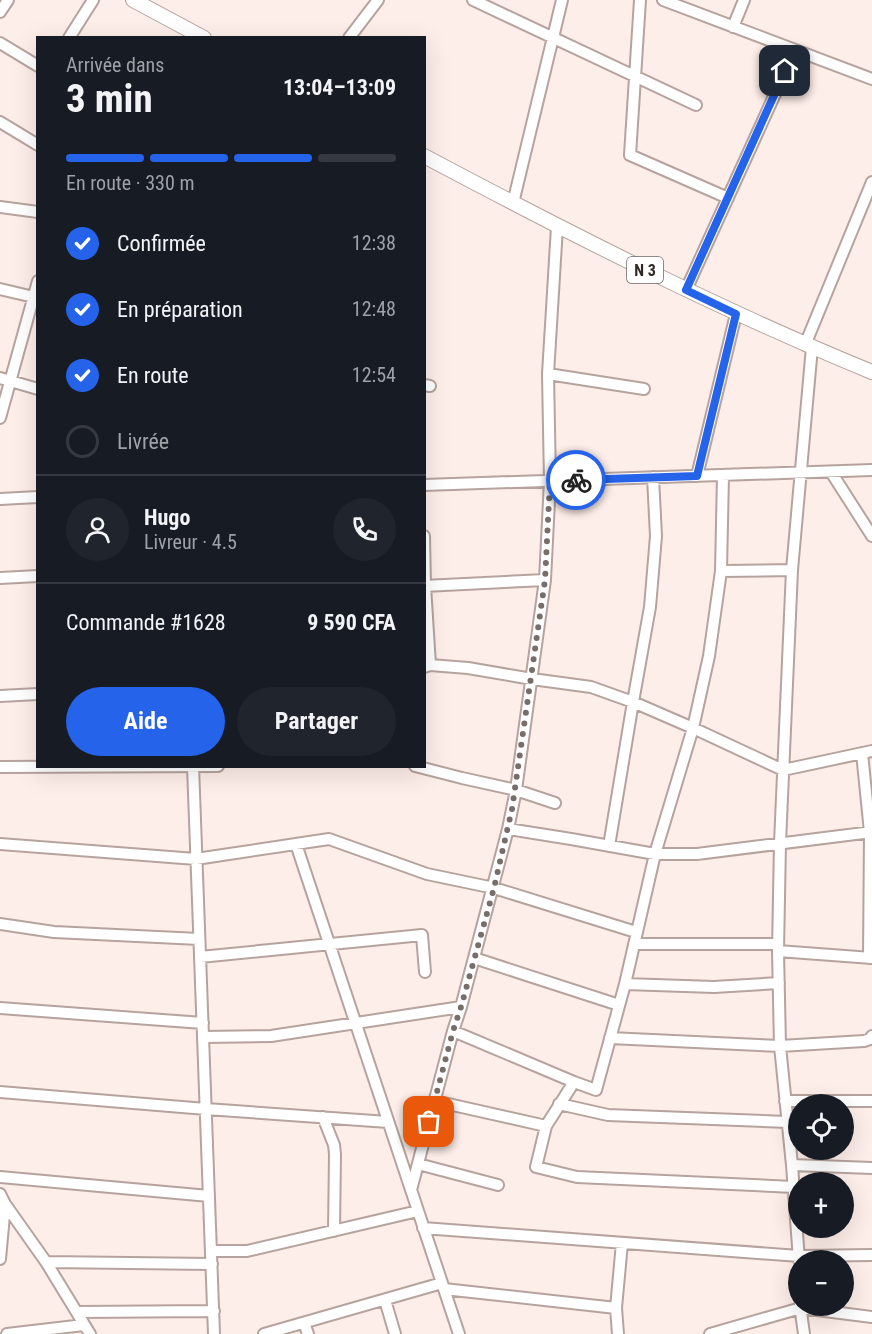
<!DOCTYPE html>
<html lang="fr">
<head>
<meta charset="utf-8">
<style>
	body { margin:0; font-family:"Roboto Condensed",sans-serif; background:#20242c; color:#f1f3f6; height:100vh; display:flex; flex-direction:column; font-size:22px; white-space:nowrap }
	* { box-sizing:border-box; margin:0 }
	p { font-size:20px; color:#9ea1a6 }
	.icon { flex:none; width:33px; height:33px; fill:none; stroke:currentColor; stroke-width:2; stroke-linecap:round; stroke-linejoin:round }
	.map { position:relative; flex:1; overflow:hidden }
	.details { position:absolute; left:36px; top:36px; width:390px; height:732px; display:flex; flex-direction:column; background:#171b24; border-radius:0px; box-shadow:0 6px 24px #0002 }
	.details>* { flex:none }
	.tools { position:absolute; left:788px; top:1094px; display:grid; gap:12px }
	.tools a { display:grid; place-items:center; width:66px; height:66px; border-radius:50%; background:#171b24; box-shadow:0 6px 24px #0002; font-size:30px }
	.pin { position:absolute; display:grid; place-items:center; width:51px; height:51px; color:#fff; margin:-26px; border-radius:12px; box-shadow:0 3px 9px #0006 }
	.courier { position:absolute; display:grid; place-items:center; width:60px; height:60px; margin:-30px; border:4px solid #2563eb; border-radius:50%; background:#fff; color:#222; box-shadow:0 2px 8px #0007 }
	.head em { font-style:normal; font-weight:700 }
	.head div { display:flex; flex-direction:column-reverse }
	.head { display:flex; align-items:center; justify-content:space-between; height:102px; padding:0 30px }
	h1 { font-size:39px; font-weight:700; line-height:45px }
	.bar { display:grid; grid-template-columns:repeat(4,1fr); gap:9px 6px; align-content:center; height:72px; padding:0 30px }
	.bar i { height:8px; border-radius:4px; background:#363941 }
	.bar .active { background:#2563eb }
	.bar p { grid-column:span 4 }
	.line { display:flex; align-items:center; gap:15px; padding:0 30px; border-top:2px solid #363941 }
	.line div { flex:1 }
	.round { display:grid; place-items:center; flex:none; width:63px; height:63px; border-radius:32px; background:#20242c }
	ol { padding:0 30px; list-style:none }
	li { display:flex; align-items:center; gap:18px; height:66px }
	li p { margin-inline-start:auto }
	li .icon { padding:6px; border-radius:50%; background:#2563eb; color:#fff; stroke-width:4 }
	li:last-child { color:#9ea1a6 }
	li i { width:33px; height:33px; border:3px solid #363941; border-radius:50% }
	.cta { display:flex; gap:12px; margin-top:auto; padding:12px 30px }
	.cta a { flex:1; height:69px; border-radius:36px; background:#2563eb; color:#fff; font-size:24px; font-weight:700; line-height:69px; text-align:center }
	.cta a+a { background:#20242c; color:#f1f3f6 }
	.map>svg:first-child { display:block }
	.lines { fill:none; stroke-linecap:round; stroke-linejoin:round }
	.minor-casing { stroke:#b6a39d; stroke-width:14 }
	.major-casing { stroke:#b6a39d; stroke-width:16 }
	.minor { stroke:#fff; stroke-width:10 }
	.major { stroke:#fff; stroke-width:14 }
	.done { stroke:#776d69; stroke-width:6; stroke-dasharray:0 10.8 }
	.route { stroke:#2563eb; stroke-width:8 }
	.labels { text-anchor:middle; stroke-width:4.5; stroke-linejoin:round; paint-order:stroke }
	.shield { fill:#fff; stroke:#6d6866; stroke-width:1.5 }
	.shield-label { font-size:16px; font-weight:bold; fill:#2e2724 }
</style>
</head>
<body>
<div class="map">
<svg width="872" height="1334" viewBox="0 0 872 1334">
	<rect width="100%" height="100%" fill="#feeee9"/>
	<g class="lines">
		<defs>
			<path id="minor" d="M 473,0 L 696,105
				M 640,0 L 630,155 L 728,198
				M 663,0 L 872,79
				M 0,12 L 8,0
				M 733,27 L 744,0
				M 69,38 L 93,0
				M 349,38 L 378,0
				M 0,43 L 38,66
				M 0,122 L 38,145
				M 513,203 L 562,0
				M 0,207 L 38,212
				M 0,289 L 38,298
				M 686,290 L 795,50
				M 805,345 L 872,182
				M 548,374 L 644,389
				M 0,378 L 38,389
				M 424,385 L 430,386
				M 0,418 L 38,281
				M 831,472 L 872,536
				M 697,476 L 736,314
				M 424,485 L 872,470
				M 0,499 L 38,497
				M 424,536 L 425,586 L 430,665
				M 721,571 L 792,570
				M 0,578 L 38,576
				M 424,586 L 545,580
				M 424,667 L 430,665 L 468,668 L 532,679 L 591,687 L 633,702 L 693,728 L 783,770 L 872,751
				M 0,696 L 38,694
				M 862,753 L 870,832 L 869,958
				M 193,766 L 214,1334
				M 415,766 L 462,778 L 516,790 L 555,803
				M 0,767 L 218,766
				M 508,829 L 571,839 L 655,854 L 697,854 L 872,832
				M 0,844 L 196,859 L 329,839 L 427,874 L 494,888 L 636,932
				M 296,844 L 459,1334
				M 609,846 L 633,702 L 650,607 L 656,536 L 653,477
				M 0,924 L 54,932 L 199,939
				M 634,944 L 778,944
				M 778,951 L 872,958
				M 200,957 L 422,935 L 425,972
				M 474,958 L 619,1005
				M 625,984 L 714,987 L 779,983
				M 0,1008 L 203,1023
				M 453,1031 L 574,1082 L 596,1090 L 625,984 L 655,854 L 693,728 L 709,656 L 721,571 L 723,475
				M 203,1037 L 271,1036 L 461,1007
				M 610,1038 L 780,1046 L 864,1041 L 870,1039 L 872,1036
				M 574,1082 L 546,1126 L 536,1167 L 577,1177 L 794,1187
				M 0,1092 L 206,1109 L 388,1122
				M 435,1101 L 546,1126
				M 785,1101 L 872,1101
				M 559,1104 L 608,1115 L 787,1122
				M 323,1117 L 334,1145 L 335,1154 L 334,1231
				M 418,1164 L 498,1185
				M 792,1165 L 872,1168
				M 0,1177 L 209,1196
				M 411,1190 L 453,1031 L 461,1007 L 508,829 L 516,790 L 545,580 L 550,481 L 548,374 L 557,227
				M 0,1194 L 5,1204 L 46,1262 L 90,1334
				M 423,1228 L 799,1256 L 872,1255
				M 211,1251 L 247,1251 L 418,1211
				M 0,1259 L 5,1204
				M 799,1260 L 792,1165 L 780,1046 L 778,951 L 780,843 L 792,570 L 812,347
				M 46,1262 L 212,1264
				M 444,1289 L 616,1308
				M 385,1300 L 395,1334
				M 800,1305 L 804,1334
				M 77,1312 L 214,1311
				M 304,1323 L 308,1334
				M 7,1334 L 84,1325
				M 264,1334 L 442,1283
				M 618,1334 L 616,1308 L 622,1243
				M 710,1334 L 801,1308 L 872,1317"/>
			<path id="major" d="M 133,0 L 204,38
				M 424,156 C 571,234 718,309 872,372"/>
		</defs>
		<use href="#minor" class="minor-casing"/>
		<use href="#major" class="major-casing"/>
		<use href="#minor" class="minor"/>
		<use href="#major" class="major"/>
	</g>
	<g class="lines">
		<path class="done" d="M 429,1122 L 453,1031 L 461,1007 L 494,888 L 512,809 L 545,580 L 550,481 L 576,480"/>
		<path class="route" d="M 576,480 L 697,476 L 736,314 L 686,290 L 785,71"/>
	</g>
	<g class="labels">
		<rect class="shield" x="627" y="257" width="36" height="26" rx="4.5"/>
		<g class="shield-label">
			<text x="645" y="276">N 3</text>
		</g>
	</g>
</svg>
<div class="tools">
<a><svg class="icon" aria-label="locate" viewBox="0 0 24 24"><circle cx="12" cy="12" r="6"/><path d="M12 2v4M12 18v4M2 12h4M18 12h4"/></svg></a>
<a>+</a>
<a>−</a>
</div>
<div class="pin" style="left:429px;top:1122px;background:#ea580c"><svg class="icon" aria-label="bag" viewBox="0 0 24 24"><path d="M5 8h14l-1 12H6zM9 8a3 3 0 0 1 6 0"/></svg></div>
<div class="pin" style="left:785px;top:71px;background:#1f2937"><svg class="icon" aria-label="home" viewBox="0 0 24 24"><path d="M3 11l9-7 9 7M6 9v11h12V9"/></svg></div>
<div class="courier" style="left:576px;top:480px"><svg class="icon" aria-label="bike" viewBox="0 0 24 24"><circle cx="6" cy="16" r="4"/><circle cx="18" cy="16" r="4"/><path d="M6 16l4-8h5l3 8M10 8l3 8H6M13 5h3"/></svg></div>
<section class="details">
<div class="head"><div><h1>3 min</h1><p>Arrivée dans</p></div><em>13:04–13:09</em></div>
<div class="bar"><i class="active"></i><i class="active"></i><i class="active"></i><i></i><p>En route · 330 m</p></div>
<ol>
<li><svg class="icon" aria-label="check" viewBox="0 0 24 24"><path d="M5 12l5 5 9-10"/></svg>Confirmée<p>12:38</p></li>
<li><svg class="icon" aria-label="check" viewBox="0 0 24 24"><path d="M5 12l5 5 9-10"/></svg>En préparation<p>12:48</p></li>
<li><svg class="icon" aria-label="check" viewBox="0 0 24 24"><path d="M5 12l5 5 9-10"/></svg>En route<p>12:54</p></li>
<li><i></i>Livrée</li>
</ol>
<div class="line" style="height:108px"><a class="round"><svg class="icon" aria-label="person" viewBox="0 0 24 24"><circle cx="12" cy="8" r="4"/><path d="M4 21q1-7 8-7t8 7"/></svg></a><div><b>Hugo</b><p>Livreur · 4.5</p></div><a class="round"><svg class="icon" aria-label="phone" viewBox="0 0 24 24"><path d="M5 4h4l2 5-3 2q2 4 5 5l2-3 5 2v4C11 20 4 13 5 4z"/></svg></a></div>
<div class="line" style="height:78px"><div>Commande #1628</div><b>9 590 CFA</b></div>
<div class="cta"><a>Aide</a><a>Partager</a></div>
</section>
</div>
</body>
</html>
